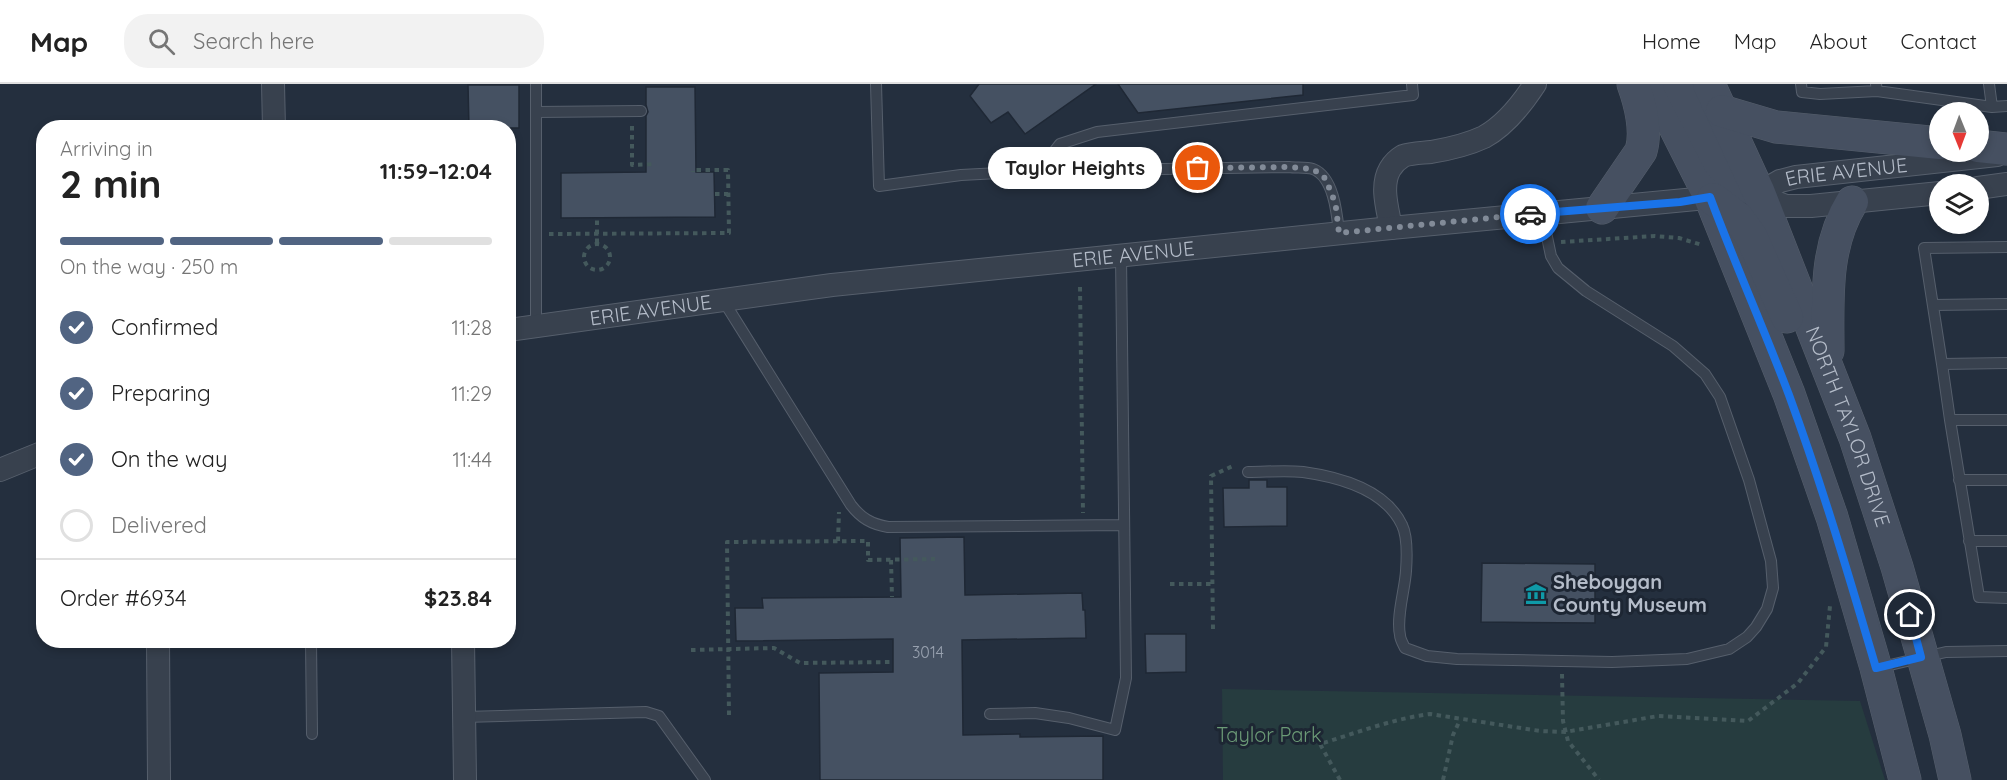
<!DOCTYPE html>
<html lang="en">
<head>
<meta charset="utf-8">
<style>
	body { margin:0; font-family:Quicksand,sans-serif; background:#f2f2f2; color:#222; height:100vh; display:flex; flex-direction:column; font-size:22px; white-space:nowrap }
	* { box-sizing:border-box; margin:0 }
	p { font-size:20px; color:#767676 }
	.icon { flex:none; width:33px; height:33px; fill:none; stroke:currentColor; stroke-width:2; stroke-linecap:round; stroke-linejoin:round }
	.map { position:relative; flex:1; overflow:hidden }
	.details { position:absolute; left:36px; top:36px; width:480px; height:528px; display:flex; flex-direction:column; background:#fff; border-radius:24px; box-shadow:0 3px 9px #0003 }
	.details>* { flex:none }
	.needle { width:39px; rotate:179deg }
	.fabs { position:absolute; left:1929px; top:18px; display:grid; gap:12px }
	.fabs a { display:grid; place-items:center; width:60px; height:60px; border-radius:50%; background:#fff; box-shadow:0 3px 9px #0003; font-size:30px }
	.pin { position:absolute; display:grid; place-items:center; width:51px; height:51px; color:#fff; margin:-26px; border:3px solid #fff; border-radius:50%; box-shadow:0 2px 6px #0007 }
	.courier { position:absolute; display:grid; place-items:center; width:60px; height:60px; margin:-30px; border:4px solid #1a73e8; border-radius:50%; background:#fff; color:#222; box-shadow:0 2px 8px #0007 }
	.bubble { position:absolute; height:42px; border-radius:21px; background:#fff; box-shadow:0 3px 9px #0003; font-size:20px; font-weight:700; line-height:42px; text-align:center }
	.headline em { font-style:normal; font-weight:700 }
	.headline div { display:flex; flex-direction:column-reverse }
	.headline { display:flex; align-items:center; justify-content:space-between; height:102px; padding:0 24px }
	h1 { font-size:39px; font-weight:700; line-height:45px }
	.bar { display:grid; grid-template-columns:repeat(4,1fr); gap:9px 6px; align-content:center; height:72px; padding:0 24px }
	.bar i { height:8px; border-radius:4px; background:#e0e0e0 }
	.bar .selected { background:#516482 }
	.bar p { grid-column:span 4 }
	.line { display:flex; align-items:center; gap:15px; padding:0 24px; border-top:2px solid #e0e0e0 }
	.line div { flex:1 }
	ol { padding:0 24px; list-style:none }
	li { display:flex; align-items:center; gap:18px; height:66px }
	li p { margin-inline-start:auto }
	li .icon { padding:6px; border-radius:50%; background:#516482; color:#fff; stroke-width:4 }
	li:last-child { color:#767676 }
	li i { width:33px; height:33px; border:3px solid #e0e0e0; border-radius:50% }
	header { display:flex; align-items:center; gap:36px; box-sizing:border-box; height:84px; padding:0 30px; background:#fff; border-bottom:2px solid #e0e0e0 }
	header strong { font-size:28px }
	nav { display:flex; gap:33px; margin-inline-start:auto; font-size:21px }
	.search { width:420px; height:54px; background:#f2f2f2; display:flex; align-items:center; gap:15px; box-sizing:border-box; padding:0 21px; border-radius:24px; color:#767676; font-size:22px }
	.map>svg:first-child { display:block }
	.green { fill:#263c3f }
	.building { fill:#455162; stroke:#1f2835; stroke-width:1.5 }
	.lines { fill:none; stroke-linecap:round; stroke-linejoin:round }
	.service-casing { stroke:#565f6c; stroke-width:12 }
	.minor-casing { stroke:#565f6c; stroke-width:24 }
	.secondary-casing { stroke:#565f6c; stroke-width:33 }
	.path { stroke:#44595c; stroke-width:4; stroke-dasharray:4.5 4.5; stroke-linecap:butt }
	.service { stroke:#38414e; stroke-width:10 }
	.minor { stroke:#38414e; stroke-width:22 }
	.secondary { stroke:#465061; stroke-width:32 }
	.done { stroke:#828b98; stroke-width:6; stroke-dasharray:0 10.8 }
	.route { stroke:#1a73e8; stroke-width:8 }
	.labels { text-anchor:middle; stroke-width:6; stroke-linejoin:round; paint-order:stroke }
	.number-label { font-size:16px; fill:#98a1af }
	.street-label { font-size:20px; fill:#b4bcc9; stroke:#1d2633 }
	.poi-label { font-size:20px; font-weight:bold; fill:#b4bcc9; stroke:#1d2633; text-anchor:start }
	.park-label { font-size:20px; fill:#6b9a76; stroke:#1d2633 }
</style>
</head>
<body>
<header>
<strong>Map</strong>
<div class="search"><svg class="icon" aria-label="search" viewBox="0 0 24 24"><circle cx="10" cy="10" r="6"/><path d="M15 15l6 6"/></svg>Search here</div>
<nav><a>Home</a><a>Map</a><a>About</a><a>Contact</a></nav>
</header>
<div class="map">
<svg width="2007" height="696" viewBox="0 0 2007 696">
	<rect width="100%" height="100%" fill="#242f3e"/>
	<path class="green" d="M 1222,605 L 1860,617 L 1885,696 L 1223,696 Z"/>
	<path class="building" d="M 979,0 L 1096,0 L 1025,50 L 1008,28 L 991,39 L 970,12 Z
		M 1118,0 L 1303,0 L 1303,11 L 1138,29 Z
		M 468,1 L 519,1 L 519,44 L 469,44 Z
		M 646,3 L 695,3 L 696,88 L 714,88 L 715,133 L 561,134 L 561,89 L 646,88 L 646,32 L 648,28 L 646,21 Z
		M 1249,396 L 1267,396 L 1267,403 L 1287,403 L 1287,442 L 1224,443 L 1223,404 L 1249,404 Z
		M 964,453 L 965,511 L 1082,509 L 1083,526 L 1085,526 L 1086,554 L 962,556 L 963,651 L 1020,650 L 1020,653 L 1103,652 L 1103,696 L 820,696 L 819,589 L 893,588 L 893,555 L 736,557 L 735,524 L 763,524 L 762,514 L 901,513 L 900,454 Z
		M 1482,479 L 1595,480 L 1595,539 L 1481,538 Z
		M 1145,550 L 1186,550 L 1186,588 L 1146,589 Z"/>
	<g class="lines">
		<defs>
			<path id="service" d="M 876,0 L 879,102 L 961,91 L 1039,87
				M 1801,0 L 1802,8 L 1820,10 L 1877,7
				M 1876,0 L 1877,7 L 1992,23
				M 1989,0 L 1992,23 L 2007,22
				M 536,28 L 641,27
				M 1339,149 C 1337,130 1334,93 1313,85 C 1306,83 1296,84 1289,83 L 1039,87 L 1060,60 L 1097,48 L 1413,11 L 1412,0
				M 2007,163 L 1924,164 L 1942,280 L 2007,279
				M 723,216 L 851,421 C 861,434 871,440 888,443 L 1124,441
				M 1933,221 L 2007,220
				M 536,243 L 536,0
				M 1942,280 L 1950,336
				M 2007,336 L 1950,336 L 1979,513 L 2007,514
				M 1248,388 C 1266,388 1285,386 1303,388 C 1339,393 1385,405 1402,441 C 1408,453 1407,473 1406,487 C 1405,505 1396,533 1400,551 C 1400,555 1403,560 1405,564 L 1427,572 L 1457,575 L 1612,578 L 1687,575 L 1729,565 L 1747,553 L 1756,543 L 1767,525 L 1773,504 L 1771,477 L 1749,396 L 1720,313 L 1705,290 L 1673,262 L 1586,207 L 1558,184 L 1551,172 L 1542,129
				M 1959,396 L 2007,396
				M 1969,457 L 2007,457
				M 311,556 L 312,650
				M 1877,584 L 1946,568 L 2007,567
				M 990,630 L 1035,629 L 1069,634 L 1115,646 L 1126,594 L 1121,172
				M 464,633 L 646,628 L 659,632 L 705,696"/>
			<g id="minor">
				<path d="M 273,0 L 274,44"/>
				<path d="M 1978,104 L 2007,100"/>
				<path d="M 1759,109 L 1770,116 L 1786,122 L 1811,122 L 1940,109"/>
				<path d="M 1391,144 C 1388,126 1380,102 1390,85 C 1393,80 1398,75 1403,72 C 1411,69 1422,69 1431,68 C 1449,65 1467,61 1484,53 C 1506,41 1522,20 1535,0"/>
				<path id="s1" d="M 508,246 L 832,201 L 1391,144 L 1759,109 L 1780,97 L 1796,93 L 1997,71"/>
				<path d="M 0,386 L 44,368"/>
				<path d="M 158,556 L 159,696"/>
				<path d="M 463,556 L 465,696"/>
			</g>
			<g id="secondary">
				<path d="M 1653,0 L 1710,113 L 1789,310 L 1832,433 L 1876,584 L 1905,696"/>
				<path d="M 1679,0 L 1720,80 L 1741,99 L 1758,108"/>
				<path id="s2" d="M 1709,0 L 1759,109 L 1855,354 L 1897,483 L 1945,651 L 1955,696"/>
				<path d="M 1722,27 L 1776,43 L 1940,59"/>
				<path d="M 1978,62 L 2007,65"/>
				<path d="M 1713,115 L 1738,134 L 1751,152 L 1787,233"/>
				<path d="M 1602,124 L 1641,67 C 1647,47 1640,19 1633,0"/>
				<path d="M 1828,267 C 1828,216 1824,163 1852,118"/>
			</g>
		</defs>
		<use href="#service" class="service-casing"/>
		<use href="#minor" class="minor-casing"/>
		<use href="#secondary" class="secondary-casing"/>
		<path class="path" d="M 632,42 L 632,81 L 656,80
			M 715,110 L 728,110
			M 549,150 L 729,149 L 728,86 L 693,86 L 693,88
			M 1561,158 L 1655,152 L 1679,154 L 1702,161
			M 597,159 L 597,134
			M584 173a13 13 0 1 1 26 0a13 13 0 1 1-26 0Z
			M 1080,203 L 1083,429
			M 838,457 L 839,428
			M 891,476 L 892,513
			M 1170,500 L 1212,500
			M 1213,545 L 1211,392 L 1235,381
			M 691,566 L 774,564 L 800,579 L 893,578
			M 1562,590 L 1563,637 L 1568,657 L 1599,696
			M 729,631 L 727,458 L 868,457 L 868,476 L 935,475
			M 1340,696 L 1320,660 C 1356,649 1392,635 1430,630 L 1540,647 L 1565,648 L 1658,632 L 1748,637 L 1798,599 L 1826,563 L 1830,522
			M 1443,696 L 1453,651 L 1460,636"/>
		<use href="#service" class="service"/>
		<use href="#minor" class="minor"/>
		<use href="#secondary" class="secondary"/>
	</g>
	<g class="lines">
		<path class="done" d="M 1198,84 L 1289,83 L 1313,85 L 1324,93 L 1332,110 L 1336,124 L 1339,149 L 1530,130"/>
		<path class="route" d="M 1530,130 L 1680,118 L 1710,113 C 1735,180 1764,245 1789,311 C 1822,401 1849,492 1876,584 L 1921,573 L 1910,531"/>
	</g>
	<defs>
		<symbol id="museum-bare" viewBox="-9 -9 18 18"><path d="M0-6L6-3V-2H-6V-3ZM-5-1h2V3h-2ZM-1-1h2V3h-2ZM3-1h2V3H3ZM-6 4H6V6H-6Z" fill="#0f9aa8" stroke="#1d2633" stroke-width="2.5" paint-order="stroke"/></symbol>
	</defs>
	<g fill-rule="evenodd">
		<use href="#museum-bare" x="1521" y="495" width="30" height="30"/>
	</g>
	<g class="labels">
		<g class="number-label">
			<text x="928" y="574">3014</text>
		</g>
		<g class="street-label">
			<text dy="7" stroke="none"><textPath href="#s1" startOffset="1350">ERIE AVENUE</textPath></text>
			<text dy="7" stroke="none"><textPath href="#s1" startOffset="630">ERIE AVENUE</textPath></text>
			<text dy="7" stroke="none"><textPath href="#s1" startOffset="144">ERIE AVENUE</textPath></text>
			<text dy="7" stroke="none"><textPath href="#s2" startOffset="370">NORTH TAYLOR DRIVE</textPath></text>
		</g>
		<g class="poi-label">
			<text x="1553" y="505">Sheboygan<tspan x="1553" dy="23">County Museum</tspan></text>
		</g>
		<g class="park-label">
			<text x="1269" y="658">Taylor Park</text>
		</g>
	</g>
</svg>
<div class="fabs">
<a><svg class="needle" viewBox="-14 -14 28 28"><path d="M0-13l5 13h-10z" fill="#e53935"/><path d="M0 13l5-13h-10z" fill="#767676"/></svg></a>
<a><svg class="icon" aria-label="layers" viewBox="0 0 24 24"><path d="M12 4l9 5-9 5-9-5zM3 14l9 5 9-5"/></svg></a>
</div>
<div class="pin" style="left:1198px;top:84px;background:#ea580c"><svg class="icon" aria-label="bag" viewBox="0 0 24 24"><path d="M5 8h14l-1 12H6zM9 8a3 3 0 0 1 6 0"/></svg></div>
<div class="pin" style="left:1910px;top:531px;background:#1f2937"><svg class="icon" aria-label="home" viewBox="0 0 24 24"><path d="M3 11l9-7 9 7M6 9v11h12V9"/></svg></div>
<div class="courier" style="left:1530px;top:130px"><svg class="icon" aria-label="car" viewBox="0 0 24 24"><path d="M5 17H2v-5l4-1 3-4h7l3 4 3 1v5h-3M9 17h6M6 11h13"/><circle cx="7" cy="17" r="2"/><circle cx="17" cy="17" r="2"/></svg></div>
<div class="bubble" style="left:988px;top:63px;width:174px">Taylor Heights</div>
<section class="details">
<div class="headline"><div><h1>2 min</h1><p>Arriving in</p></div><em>11:59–12:04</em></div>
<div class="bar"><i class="selected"></i><i class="selected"></i><i class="selected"></i><i></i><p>On the way · 250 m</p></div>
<ol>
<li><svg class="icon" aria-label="check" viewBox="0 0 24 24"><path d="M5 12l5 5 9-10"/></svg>Confirmed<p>11:28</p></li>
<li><svg class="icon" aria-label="check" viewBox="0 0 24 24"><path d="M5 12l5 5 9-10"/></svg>Preparing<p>11:29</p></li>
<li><svg class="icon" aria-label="check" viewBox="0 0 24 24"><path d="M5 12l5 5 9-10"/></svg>On the way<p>11:44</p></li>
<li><i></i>Delivered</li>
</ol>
<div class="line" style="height:78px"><div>Order #6934</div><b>$23.84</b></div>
</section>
</div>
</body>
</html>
